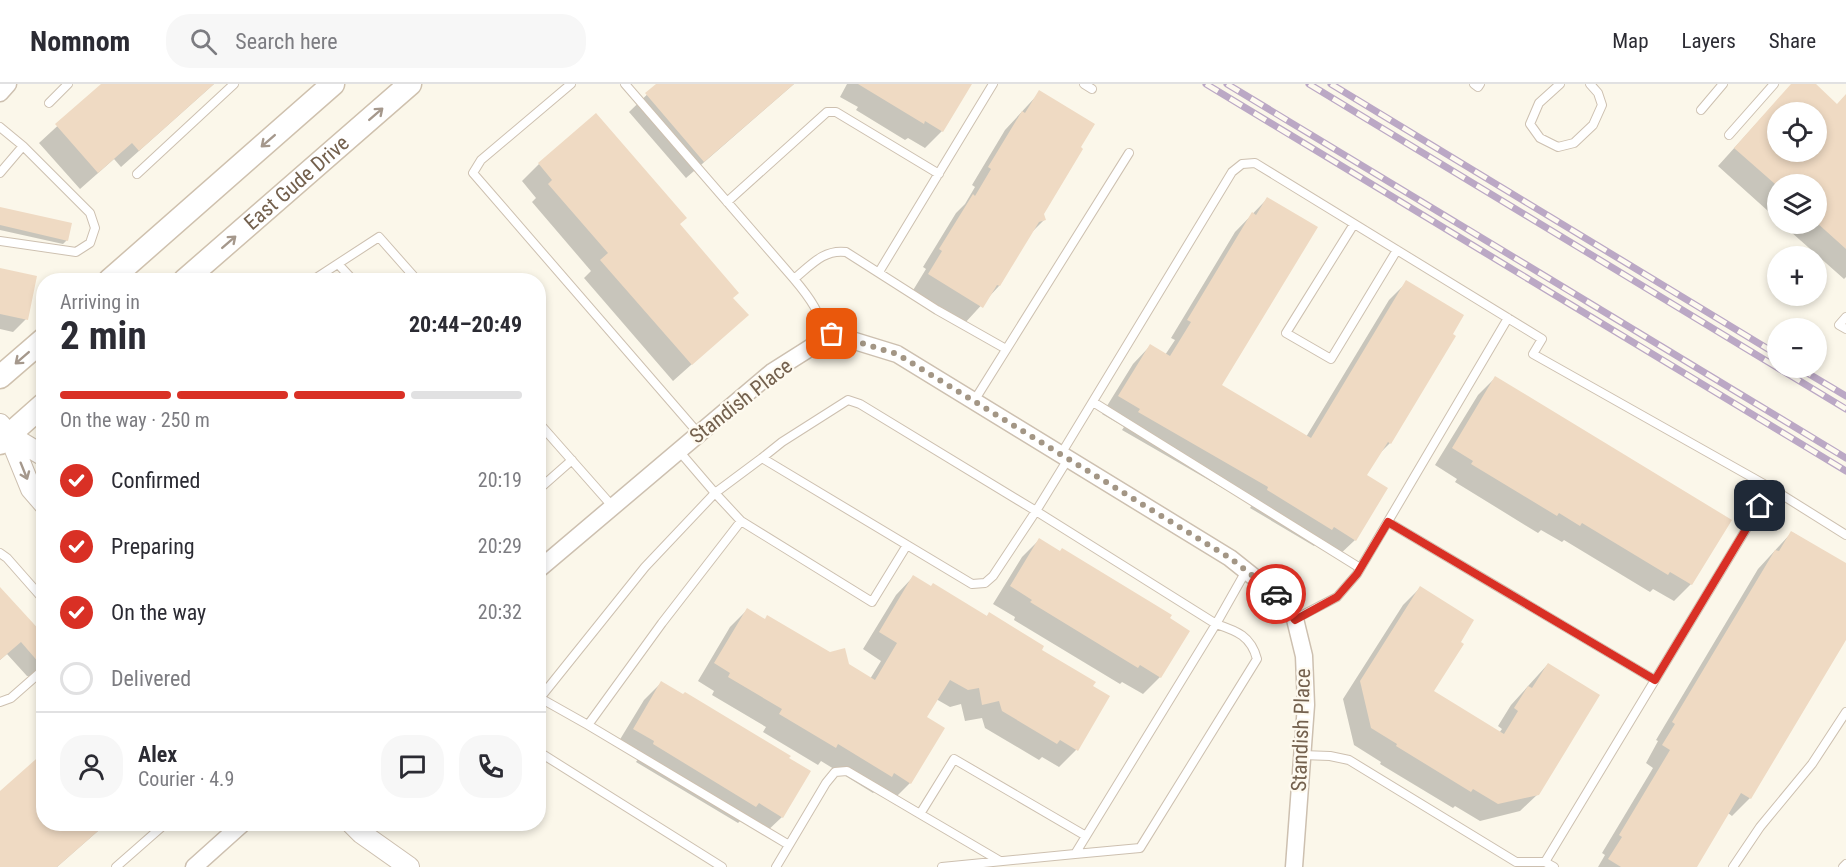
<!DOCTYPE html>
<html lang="en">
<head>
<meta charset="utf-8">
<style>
	body { margin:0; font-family:"Roboto Condensed",sans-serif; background:#f7f7f7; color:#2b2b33; height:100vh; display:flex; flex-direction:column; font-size:22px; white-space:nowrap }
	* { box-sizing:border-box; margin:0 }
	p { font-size:20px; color:#7c7c81 }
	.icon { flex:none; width:33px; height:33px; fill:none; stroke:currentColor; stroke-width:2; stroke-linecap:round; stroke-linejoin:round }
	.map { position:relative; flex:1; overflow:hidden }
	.side { position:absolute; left:36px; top:189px; width:510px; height:558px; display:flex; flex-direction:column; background:#fff; border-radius:24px; box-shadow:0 3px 9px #0003 }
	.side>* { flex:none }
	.controls { position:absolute; left:1767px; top:18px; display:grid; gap:12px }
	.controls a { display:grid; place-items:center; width:60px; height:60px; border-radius:50%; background:#fff; box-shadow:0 3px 9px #0003; font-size:30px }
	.pin { position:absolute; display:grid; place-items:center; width:51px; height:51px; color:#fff; margin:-26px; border-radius:12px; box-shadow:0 3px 9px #0006 }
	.courier { position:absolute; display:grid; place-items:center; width:60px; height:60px; margin:-30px; border:4px solid #d93025; border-radius:50%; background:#fff; color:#222; box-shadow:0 2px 8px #0007 }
	.summary em { font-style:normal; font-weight:700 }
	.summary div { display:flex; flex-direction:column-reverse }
	.summary { display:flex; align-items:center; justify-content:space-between; height:102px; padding:0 24px }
	h1 { font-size:39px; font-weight:700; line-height:45px }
	.bar { display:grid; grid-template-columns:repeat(4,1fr); gap:9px 6px; align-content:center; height:72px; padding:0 24px }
	.bar i { height:8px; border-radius:4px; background:#e1e1e2 }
	.bar .current { background:#d93025 }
	.bar p { grid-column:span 4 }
	.line { display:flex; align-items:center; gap:15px; padding:0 24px; border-top:2px solid #e1e1e2 }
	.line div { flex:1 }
	.round { display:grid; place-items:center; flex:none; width:63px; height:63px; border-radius:24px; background:#f7f7f7 }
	ol { padding:0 24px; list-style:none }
	li { display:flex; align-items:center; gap:18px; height:66px }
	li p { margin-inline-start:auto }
	li .icon { padding:6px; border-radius:50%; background:#d93025; color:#fff; stroke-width:4 }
	li:last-child { color:#7c7c81 }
	li i { width:33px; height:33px; border:3px solid #e1e1e2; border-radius:50% }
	header { display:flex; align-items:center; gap:36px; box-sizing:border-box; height:84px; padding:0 30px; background:#fff; border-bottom:2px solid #e1e1e2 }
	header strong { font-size:28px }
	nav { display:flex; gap:33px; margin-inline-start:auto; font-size:21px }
	.search { width:420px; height:54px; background:#f7f7f7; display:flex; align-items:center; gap:15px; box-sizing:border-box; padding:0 21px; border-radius:24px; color:#7c7c81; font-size:22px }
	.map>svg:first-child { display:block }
	.shadow { fill:#0003; fill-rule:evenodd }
	.building { fill:#efdac3; fill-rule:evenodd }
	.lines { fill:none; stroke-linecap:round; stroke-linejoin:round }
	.service-casing { stroke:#cdc0b0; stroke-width:10 }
	.minor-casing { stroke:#cdc0b0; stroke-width:19 }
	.tertiary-casing { stroke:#cdc0b0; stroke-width:22 }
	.secondary-casing { stroke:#cfc1ae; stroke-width:25 }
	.service { stroke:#fff; stroke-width:8 }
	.minor { stroke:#fff; stroke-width:16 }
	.tertiary { stroke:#fff; stroke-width:20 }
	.secondary { stroke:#fff; stroke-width:22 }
	.rail-casing { stroke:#bba8c5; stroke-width:7 }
	.rail { stroke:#fefaf0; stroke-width:4.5; stroke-dasharray:14; stroke-linecap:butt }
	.oneway { stroke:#a5988c }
	.done { stroke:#a39685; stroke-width:6; stroke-dasharray:0 10.8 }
	.route { stroke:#d93025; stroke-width:8 }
	.labels { text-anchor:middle; stroke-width:4.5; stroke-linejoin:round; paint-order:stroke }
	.street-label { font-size:21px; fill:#74614e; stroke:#fefaf0 }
</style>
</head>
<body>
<header>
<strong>Nomnom</strong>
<div class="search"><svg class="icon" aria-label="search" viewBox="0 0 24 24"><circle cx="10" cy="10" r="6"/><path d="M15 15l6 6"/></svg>Search here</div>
<nav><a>Map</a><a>Layers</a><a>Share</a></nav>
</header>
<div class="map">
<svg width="1846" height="783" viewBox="0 0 1846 783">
	<rect width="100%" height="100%" fill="#fbf7ea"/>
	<path class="shadow" d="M 103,0 L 214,0 L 121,83 L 114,75 L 80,105 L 39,59 Z
		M 658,0 L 794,0 L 686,94 L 629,28 Z
		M 847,0 L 971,0 L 942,47 L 925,64 L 908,54 L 905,56 L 856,26 L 858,23 L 840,13 Z
		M 1792,0 L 1813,0 L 1837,21 L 1846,11 L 1846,193 L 1844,195 L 1782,140 L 1816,140 L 1816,100 L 1778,100 L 1778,136 L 1718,82 ZM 1778,28 L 1816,28 L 1816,68 L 1778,68 Z
		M 1040,8 L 1044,136 L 1031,149 L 999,202 L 964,240 L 912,208 L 926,185 L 923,183 L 956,129 L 965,120 L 975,103 L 972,101 L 1005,46 Z
		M 539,80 L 678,141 L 731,214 L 747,231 L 673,297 L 584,194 L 591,187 L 532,118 L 536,114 L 522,97 Z
		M 1267,115 L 1220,301 L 1306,353 L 1389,216 L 1407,198 L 1390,359 L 1379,370 L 1365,392 L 1355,456 L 1337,473 L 1316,460 L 1314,462 L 1250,424 L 1252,421 L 1122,346 L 1124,343 L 1102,330 L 1133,280 L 1150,262 L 1165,271 L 1175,256 L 1171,254 L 1235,148 Z
		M 0,124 L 67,156 L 63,160 L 0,146 Z
		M 0,186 L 26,235 L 13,248 L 0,245 Z
		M 1495,294 L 1691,500 L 1674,517 L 1653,505 L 1650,508 L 1564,456 L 1562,458 L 1541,446 L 1538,449 L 1455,398 L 1457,395 L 1435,381 L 1478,311 Z
		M 1792,448 L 1846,481 L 1846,553 L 1750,714 L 1732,732 L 1728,729 L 1695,783 L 1598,783 L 1605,771 L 1602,769 L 1653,684 L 1646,679 L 1658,657 L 1656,656 L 1758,485 Z
		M 1039,456 L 1160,593 L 1143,610 L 1122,598 L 1120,600 L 1014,536 L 1015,533 L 993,520 L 1022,473 Z
		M 913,493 L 986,533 L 989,530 L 1091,603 L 1108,613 L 1076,666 L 1059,683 L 1042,673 L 1039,676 L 985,644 L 982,634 L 965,637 L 961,620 L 950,623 L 936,615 L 925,634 L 910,699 L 893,716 L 876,706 L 873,709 L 821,677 L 818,681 L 763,648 L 766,643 L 712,611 L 714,607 L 698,597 L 730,543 L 747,526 L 870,595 L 881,577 L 863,565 L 896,511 Z
		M 1420,504 L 1432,607 L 1499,649 L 1502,645 L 1498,642 L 1511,621 L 1548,580 L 1538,710 L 1520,727 L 1480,737 L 1455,722 L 1453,724 L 1380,680 L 1381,678 L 1354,661 L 1343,615 L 1403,521 Z
		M 0,509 L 44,579 L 30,592 L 27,592 L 7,570 L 0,576 Z
		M 661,599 L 782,733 L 764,750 L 741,736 L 738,739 L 636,678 L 638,675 L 616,662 L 644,616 Z
		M 0,709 L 44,740 L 106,740 L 57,783 L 0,783 Z"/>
	<path class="building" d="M 101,0 L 214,0 L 139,67 L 132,59 L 98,89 L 55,40 Z
		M 656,0 L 794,0 L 704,78 L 645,9 Z
		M 858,0 L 972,0 L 943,48 L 925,37 L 924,40 Z
		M 1791,0 L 1816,0 L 1837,20 L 1846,10 L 1846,165 L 1816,138 L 1816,100 L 1775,100 L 1734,64 ZM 1778,28 L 1816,28 L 1816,68 L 1778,68 Z
		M 1039,6 L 1095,40 L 1081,63 L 1083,65 L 1044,130 L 1046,136 L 1039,138 L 1000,202 L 997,201 L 983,224 L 928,190 L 942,167 L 939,165 L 973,110 L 975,112 L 991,85 L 988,83 L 1022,27 L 1025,29 Z
		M 596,29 L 687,134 L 680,140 L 739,209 L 733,214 L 749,231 L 692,281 L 600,176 L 608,169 L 548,100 L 552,96 L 538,79 Z
		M 1267,113 L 1318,143 L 1222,301 L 1311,354 L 1406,196 L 1464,231 L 1453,250 L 1456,252 L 1391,360 L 1388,358 L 1367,391 L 1388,404 L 1356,457 L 1334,443 L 1332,446 L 1267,406 L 1268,403 L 1138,328 L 1140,325 L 1118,312 L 1150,260 L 1170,272 L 1191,238 L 1187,236 L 1252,128 L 1256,131 Z
		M 0,123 L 72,139 L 68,157 L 0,141 Z
		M 0,184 L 37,192 L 28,236 L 0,230 Z
		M 1495,292 L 1732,436 L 1692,501 L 1670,488 L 1668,491 L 1582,439 L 1580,442 L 1559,429 L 1557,432 L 1471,380 L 1473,377 L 1452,364 Z
		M 1791,447 L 1846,479 L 1846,556 L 1751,715 L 1741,709 L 1697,783 L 1621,783 L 1608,775 L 1622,753 L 1619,751 L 1670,666 L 1662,661 L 1675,640 L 1672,638 L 1775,466 L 1779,467 Z
		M 1039,454 L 1060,467 L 1062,464 L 1172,531 L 1170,534 L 1190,547 L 1161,594 L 1140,581 L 1138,584 L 1030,518 L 1032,516 L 1010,502 Z
		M 913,491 L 931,502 L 933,499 L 987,532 L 989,528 L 1044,562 L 1042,566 L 1096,598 L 1093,602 L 1110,612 L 1078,667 L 1060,656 L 1057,660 L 1002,627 L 999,617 L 982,621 L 979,604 L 968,606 L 950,596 L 927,633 L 945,644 L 911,700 L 894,689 L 892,693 L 838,660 L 836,664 L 779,630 L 782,625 L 728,593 L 730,589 L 714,579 L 747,524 L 765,535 L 767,531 L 830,568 L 845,564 L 849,580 L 875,596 L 897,559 L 879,548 Z
		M 1420,502 L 1474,536 L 1461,558 L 1464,560 L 1434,607 L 1504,650 L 1518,627 L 1514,624 L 1528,602 L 1532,604 L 1548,579 L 1600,611 L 1539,711 L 1498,720 L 1473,705 L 1471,708 L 1396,662 L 1397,660 L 1371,644 L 1360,597 Z
		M 0,503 L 44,551 L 44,579 L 40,580 L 21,558 L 0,576 Z
		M 661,597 L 683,610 L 685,608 L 791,672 L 789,674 L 811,687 L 783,734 L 759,719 L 756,723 L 653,660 L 654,657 L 633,645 Z
		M 44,668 L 44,740 L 106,740 L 57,783 L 0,783 L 0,707 Z"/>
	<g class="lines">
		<defs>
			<path id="service" d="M 571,0 L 481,76 L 473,89 L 699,350
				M 625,0 L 794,195
				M 1084,0 L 1092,5
				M 1474,0 L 1478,3 L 1480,0
				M 1560,0 L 1539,19 L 1530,40 L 1540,54 L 1558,63 L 1574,59 L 1593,41 L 1602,21 L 1598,9 L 1590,0
				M 49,19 L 68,0
				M 1701,26 L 1723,0
				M 0,43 L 23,62 L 90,129 L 95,144 L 90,159 L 76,168 L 0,157
				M 1729,51 L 1774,0
				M 0,89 L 23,62
				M 137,90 L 234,0
				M 727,118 L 827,28 L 836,28 L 939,90
				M 1354,140 L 1286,249 L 1331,275 L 1397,166
				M 338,180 L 353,196
				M 879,188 L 993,0
				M 313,196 L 379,153 L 417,196
				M 1846,233 L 1839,241 L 1846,245
				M 827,254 C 820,229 811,215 794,195 C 811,181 824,165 846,168 L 937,226 L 1006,265
				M 974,317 L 1129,69
				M 1093,318 L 1360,484
				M 538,338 L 613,423
				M 679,367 L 715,409 L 762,374 L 972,500 L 985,499 L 993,492 L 1036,427 L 860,320 L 848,316 L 782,358 L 762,374
				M 1061,370 L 1232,88 L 1242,80 L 1255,79 L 1542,255 L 1533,270 L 1771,404 L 1846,451
				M 1068,375 L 1036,427 L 1216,540 C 1237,547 1251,552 1257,575 L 1140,764 L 1075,770
				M 538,406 L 572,376
				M 741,437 L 662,539 L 588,641 L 540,614 L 645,483 L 715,409 L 741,437 L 872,518 L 907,461
				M 1388,438 L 1655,596
				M 0,469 L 7,474 L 44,516
				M 1295,535 L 1337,513 L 1357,490 L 1508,234
				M 539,612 L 540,614 L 539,668 L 722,783
				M 0,618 L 11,614 L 44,585
				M 588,641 L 789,761
				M 1302,671 L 1330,672 L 1349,676 L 1516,778 L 1545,778
				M 1000,777 L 920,730 L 954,675 L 1086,752
				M 116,783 L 165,740
				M 776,783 L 826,699 L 835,688 L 847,687 L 920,730
				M 942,783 L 1075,770 L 1216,540 L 1246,487
				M 1554,783 L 1545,778 L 1771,404
				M 1733,783 L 1760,743 L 1812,680 L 1846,628
				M 1843,783 L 1846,780"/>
			<path id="minor" d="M 0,9 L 8,0
				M 538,486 L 772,288 L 832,250 L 897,270 L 1230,474 L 1279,513 L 1295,535 L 1304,572 L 1306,621 L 1294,783
				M 194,783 L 242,740"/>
			<path id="tertiary" d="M 0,340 L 9,351 L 44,372
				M 9,351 L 31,405 L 44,420
				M 352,740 L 361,749 L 409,783"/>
			<g id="secondary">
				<path d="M 110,196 L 333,0"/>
				<path id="s1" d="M 185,196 L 410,0"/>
				<path d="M 0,293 L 44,255"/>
				<path d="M 0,359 L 44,320"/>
			</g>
		</defs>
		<use href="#service" class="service-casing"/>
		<use href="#minor" class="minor-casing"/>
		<use href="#tertiary" class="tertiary-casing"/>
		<use href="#secondary" class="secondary-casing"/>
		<use href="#service" class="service"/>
		<use href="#minor" class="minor"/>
		<use href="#tertiary" class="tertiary"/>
		<use href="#secondary" class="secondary"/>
		<defs>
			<path id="rail" d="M 1206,0 L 1846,387
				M 1227,0 L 1846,374
				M 1309,0 L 1846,325
				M 1331,0 L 1778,271
				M 1799,284 L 1846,312"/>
		</defs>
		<use href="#rail" class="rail-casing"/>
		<use href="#rail" class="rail"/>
	</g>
	<defs><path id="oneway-shaft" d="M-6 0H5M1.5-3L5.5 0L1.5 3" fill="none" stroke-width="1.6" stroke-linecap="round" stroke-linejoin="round" transform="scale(1.5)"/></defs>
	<g class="oneway">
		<use href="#oneway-shaft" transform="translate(376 30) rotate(-41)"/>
		<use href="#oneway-shaft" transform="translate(268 57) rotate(139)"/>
		<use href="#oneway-shaft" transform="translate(229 158) rotate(-41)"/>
		<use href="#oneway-shaft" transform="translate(22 274) rotate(139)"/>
		<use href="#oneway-shaft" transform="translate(24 387) rotate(68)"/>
	</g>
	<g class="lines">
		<path class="done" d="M 832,250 L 897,270 L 1230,474 L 1276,510"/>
		<path class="route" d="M 1276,510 L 1295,536 L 1337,513 L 1357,490 L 1388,438 L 1655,596 L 1760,422"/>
	</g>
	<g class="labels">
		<g class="street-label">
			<text dy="7" stroke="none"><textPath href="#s1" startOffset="148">East Gude Drive</textPath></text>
			<text transform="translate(741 317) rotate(-38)" y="7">Standish Place</text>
			<text transform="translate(1301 646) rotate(-88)" y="7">Standish Place</text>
		</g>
	</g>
</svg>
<div class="controls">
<a><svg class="icon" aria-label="locate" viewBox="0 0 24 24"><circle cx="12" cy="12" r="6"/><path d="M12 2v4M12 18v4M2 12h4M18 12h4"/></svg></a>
<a><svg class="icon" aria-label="layers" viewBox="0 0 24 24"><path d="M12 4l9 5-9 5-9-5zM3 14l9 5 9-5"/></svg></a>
<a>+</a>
<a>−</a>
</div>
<div class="pin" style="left:832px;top:250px;background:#ea580c"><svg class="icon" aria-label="bag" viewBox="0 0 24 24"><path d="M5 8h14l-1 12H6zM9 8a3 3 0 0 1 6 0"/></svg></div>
<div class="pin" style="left:1760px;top:422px;background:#1f2937"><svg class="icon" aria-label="home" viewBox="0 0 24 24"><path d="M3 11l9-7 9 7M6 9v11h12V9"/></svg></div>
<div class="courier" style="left:1276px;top:510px"><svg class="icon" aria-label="car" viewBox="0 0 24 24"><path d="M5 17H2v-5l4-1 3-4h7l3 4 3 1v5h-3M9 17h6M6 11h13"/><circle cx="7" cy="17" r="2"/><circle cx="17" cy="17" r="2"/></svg></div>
<section class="side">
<div class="summary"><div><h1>2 min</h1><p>Arriving in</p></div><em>20:44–20:49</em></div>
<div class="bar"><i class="current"></i><i class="current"></i><i class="current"></i><i></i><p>On the way · 250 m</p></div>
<ol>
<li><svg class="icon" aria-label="check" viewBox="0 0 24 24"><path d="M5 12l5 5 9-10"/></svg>Confirmed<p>20:19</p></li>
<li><svg class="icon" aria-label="check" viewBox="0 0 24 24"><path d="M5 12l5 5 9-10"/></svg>Preparing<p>20:29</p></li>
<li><svg class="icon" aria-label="check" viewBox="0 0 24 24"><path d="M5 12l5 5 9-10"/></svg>On the way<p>20:32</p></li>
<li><i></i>Delivered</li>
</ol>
<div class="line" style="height:108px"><a class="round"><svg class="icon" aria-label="person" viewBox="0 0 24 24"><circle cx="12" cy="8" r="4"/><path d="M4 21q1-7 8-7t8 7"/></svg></a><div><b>Alex</b><p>Courier · 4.9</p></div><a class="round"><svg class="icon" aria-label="chat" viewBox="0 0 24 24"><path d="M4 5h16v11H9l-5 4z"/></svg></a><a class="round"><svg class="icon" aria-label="phone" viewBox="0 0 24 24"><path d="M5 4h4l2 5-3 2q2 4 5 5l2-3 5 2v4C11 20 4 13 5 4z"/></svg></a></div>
</section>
</div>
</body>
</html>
